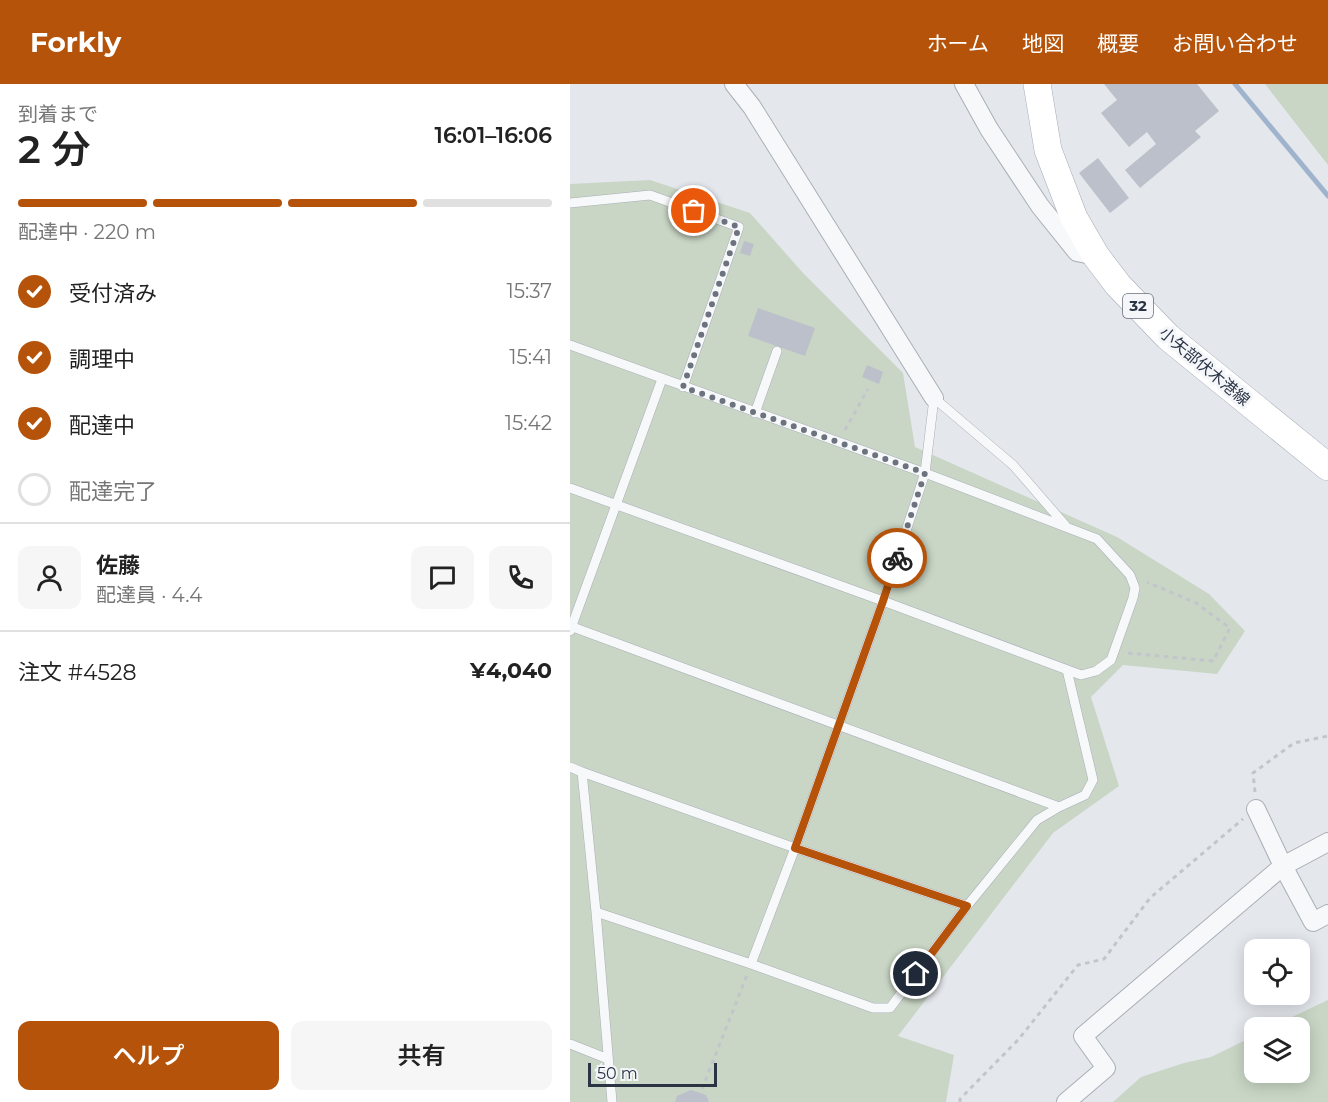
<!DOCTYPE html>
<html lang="ja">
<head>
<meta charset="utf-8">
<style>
	body { margin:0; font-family:Montserrat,"Noto Sans JP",sans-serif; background:#f6f6f6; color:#222; height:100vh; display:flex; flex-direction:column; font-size:22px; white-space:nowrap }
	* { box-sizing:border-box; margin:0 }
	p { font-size:20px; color:#767676 }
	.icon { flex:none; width:33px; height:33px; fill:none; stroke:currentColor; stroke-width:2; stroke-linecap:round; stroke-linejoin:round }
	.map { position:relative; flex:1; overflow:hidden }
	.drawer { display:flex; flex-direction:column; background:#fff; width:570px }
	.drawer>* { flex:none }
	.buttons { position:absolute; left:674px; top:855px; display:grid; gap:12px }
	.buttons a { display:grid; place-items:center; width:66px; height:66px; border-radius:12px; background:#fff; box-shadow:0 3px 15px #0003; font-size:30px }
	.scale { position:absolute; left:18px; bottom:15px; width:129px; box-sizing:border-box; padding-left:6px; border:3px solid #2b3445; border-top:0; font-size:16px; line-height:21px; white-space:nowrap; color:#2b3445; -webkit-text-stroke:4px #f4f6f9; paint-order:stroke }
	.pin { position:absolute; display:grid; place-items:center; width:51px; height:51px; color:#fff; margin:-26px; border:3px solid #fff; border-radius:50%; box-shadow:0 2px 6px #0007 }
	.courier { position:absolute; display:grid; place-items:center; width:60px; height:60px; margin:-30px; border:4px solid #b45309; border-radius:50%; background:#fff; color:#222; box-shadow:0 2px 8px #0007 }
	.head em { font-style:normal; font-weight:600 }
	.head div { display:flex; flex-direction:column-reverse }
	.head { display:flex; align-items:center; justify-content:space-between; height:102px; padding:0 18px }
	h1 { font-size:39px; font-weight:600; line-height:45px }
	.bar { display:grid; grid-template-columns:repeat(4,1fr); gap:9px 6px; align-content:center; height:72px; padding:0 18px }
	.bar i { height:8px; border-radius:4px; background:#e0e0e0 }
	.bar .selected { background:#b45309 }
	.bar p { grid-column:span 4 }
	.line { display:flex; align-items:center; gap:15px; padding:0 18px; border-top:2px solid #e0e0e0 }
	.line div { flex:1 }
	.round { display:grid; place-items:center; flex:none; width:63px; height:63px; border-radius:12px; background:#f6f6f6 }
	ol { padding:0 18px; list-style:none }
	li { display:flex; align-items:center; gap:18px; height:66px }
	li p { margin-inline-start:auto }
	li .icon { padding:6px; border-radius:50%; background:#b45309; color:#fff; stroke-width:4 }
	li:last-child { color:#767676 }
	li i { width:33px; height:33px; border:3px solid #e0e0e0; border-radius:50% }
	.cta { display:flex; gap:12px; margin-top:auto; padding:12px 18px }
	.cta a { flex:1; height:69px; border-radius:12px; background:#b45309; color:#fff; font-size:24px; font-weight:600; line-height:69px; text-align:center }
	.cta a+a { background:#f6f6f6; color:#222 }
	header { display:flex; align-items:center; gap:36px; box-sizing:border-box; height:84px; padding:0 30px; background:#b45309; color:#fff }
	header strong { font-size:28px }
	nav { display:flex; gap:33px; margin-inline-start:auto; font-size:21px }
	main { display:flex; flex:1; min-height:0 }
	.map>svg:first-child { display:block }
	.green { fill:#c9d6c5 }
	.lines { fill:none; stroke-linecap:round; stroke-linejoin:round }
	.stream { stroke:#9fb4cc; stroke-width:5 }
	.building { fill:#bbc0ca }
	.lane-casing { stroke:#a9aeb7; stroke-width:10 }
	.street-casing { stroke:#a9aeb7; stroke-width:20 }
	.primary-casing { stroke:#a3abb8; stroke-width:28 }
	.path { stroke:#c2c5cb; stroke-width:3; stroke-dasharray:4.5 4.5; stroke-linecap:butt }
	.lane { stroke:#f7f8fa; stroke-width:9 }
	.street { stroke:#f7f8fa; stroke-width:18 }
	.primary { stroke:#fff; stroke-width:27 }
	.done { stroke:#6c737f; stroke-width:6; stroke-dasharray:0 10.8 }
	.route { stroke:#b45309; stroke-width:8 }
	.labels { text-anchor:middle; stroke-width:6; stroke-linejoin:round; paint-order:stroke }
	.shield { fill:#f4f6f9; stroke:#676e7b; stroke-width:1.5 }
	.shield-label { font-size:15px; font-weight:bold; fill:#2b3445 }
	.street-label { font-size:16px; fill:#2b3445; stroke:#f4f6f9 }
</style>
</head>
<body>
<header>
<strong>Forkly</strong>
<nav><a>ホーム</a><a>地図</a><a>概要</a><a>お問い合わせ</a></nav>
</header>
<main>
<section class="drawer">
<div class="head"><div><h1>2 分</h1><p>到着まで</p></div><em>16:01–16:06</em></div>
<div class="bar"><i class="selected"></i><i class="selected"></i><i class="selected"></i><i></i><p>配達中 · 220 m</p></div>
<ol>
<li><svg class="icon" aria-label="check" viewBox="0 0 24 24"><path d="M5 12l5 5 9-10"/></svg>受付済み<p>15:37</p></li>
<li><svg class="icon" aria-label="check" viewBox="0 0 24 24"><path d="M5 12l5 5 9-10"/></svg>調理中<p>15:41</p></li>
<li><svg class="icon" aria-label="check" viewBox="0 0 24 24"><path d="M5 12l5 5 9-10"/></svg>配達中<p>15:42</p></li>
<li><i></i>配達完了</li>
</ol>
<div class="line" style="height:108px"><a class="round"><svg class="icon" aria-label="person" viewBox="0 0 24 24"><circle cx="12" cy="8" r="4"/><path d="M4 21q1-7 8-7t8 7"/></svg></a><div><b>佐藤</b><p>配達員 · 4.4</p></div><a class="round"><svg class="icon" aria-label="chat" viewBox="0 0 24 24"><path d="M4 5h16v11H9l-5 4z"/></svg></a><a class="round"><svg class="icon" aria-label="phone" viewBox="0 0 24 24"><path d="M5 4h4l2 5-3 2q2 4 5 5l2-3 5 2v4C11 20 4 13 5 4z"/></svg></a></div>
<div class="line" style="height:78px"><div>注文 #4528</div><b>¥4,040</b></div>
<div class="cta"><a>ヘルプ</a><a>共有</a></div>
</section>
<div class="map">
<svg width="758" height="1018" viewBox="0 0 758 1018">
	<rect width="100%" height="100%" fill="#e4e7ec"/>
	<path class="green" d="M 695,0 L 758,0 L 758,81 Z
		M 80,96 L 180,129 L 233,189 L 333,289 L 345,363 L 547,453 L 639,510 L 675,547 L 647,590 L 553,581 L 521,613 L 549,702 L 483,749 L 328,952 L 384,971 L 376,1018 L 0,1018 L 0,100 Z
		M 758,916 L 758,1018 L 543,1018 L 571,993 L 614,979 L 641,973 L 684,952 L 684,988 L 729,988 L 729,944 L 701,943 Z"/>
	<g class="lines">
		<path class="stream" d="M 665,0 L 758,112"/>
	</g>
	<path class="building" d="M 534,0 L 627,0 L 649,27 L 625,47 L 631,53 L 570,104 L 555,86 L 586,60 L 577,48 L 559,63 L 531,29 L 547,16 Z
		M 528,74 L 559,114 L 540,129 L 509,89 Z
		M 174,157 L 184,160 L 180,172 L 170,169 Z
		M 188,224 L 245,244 L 235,272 L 178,252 Z
		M 297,281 L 313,288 L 309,300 L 292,293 Z
		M 121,1006 L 136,1011 L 139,1018 L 105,1018 L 107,1012 Z"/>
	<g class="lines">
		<defs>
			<path id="lane" d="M 0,119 L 80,111 L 169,143 L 113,303
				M 0,261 L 355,389 L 527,455 L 560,491 L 565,504 L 563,514 L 541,576 L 526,587 L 511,591 L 313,517 L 0,404
				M 364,314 L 443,381 L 495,441
				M 185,329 L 207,267
				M 0,542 L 489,723
				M 0,547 L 92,295
				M 0,683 L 12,688 L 225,764 L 397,822
				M 12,688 L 26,828 L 42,1018
				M 26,828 L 181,880 L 303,924 L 320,924 L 397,822 L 467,736 L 489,723 L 515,711 L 523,696 L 497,586
				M 181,880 L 225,764 L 313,517 L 355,389 L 364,314
				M 0,960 L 38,975"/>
			<path id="street" d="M 164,0 L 182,23 L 364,314
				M 394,0 L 419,45 L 470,122 L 507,168 L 526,172
				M 686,725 L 713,782 L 743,838 L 758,830
				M 496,1018 L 536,984 L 513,952 L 713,782 L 758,758"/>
			<path id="primary" d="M 467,0 L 478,66 L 504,134 L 526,172 L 548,201 L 598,253 L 758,383"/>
		</defs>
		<use href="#lane" class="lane-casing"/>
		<use href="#street" class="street-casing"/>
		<use href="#primary" class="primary-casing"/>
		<path class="path" d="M 275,346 L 298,305
			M 558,569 L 643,577 L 660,544 L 626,519 L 577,498
			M 685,708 L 683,689 L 724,659 L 758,652
			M 132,1005 L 177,891
			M 390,1018 L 390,1015 L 448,956 L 508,881 L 534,875 L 580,814 L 673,735"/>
		<use href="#lane" class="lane"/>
		<use href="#street" class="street"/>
		<use href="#primary" class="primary"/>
	</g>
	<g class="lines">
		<path class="done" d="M 124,127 L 169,143 L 113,303 L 355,389 L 327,474"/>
		<path class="route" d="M 327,474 L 313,517 L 225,764 L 397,822 L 346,890"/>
	</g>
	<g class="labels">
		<rect class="shield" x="553" y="210" width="30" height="24" rx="4.5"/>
		<g class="shield-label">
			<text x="568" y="227">32</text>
		</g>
		<g class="street-label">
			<text transform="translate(635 282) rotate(40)" y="6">小矢部伏木港線</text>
		</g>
	</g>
</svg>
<div class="buttons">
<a><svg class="icon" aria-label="locate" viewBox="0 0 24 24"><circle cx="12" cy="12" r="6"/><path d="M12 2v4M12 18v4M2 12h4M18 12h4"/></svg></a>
<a><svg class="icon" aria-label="layers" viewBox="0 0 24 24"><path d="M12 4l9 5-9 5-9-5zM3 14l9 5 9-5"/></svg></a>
</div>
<div class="scale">50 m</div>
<div class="pin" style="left:124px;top:127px;background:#ea580c"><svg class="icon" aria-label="bag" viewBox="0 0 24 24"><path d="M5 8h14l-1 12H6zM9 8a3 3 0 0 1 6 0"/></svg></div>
<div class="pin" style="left:346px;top:890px;background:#1f2937"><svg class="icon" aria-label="home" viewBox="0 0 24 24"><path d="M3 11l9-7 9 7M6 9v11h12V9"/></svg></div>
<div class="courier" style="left:327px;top:474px"><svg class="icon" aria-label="bike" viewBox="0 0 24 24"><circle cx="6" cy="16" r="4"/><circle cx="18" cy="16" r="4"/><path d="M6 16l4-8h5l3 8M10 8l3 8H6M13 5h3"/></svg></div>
</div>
</main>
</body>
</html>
